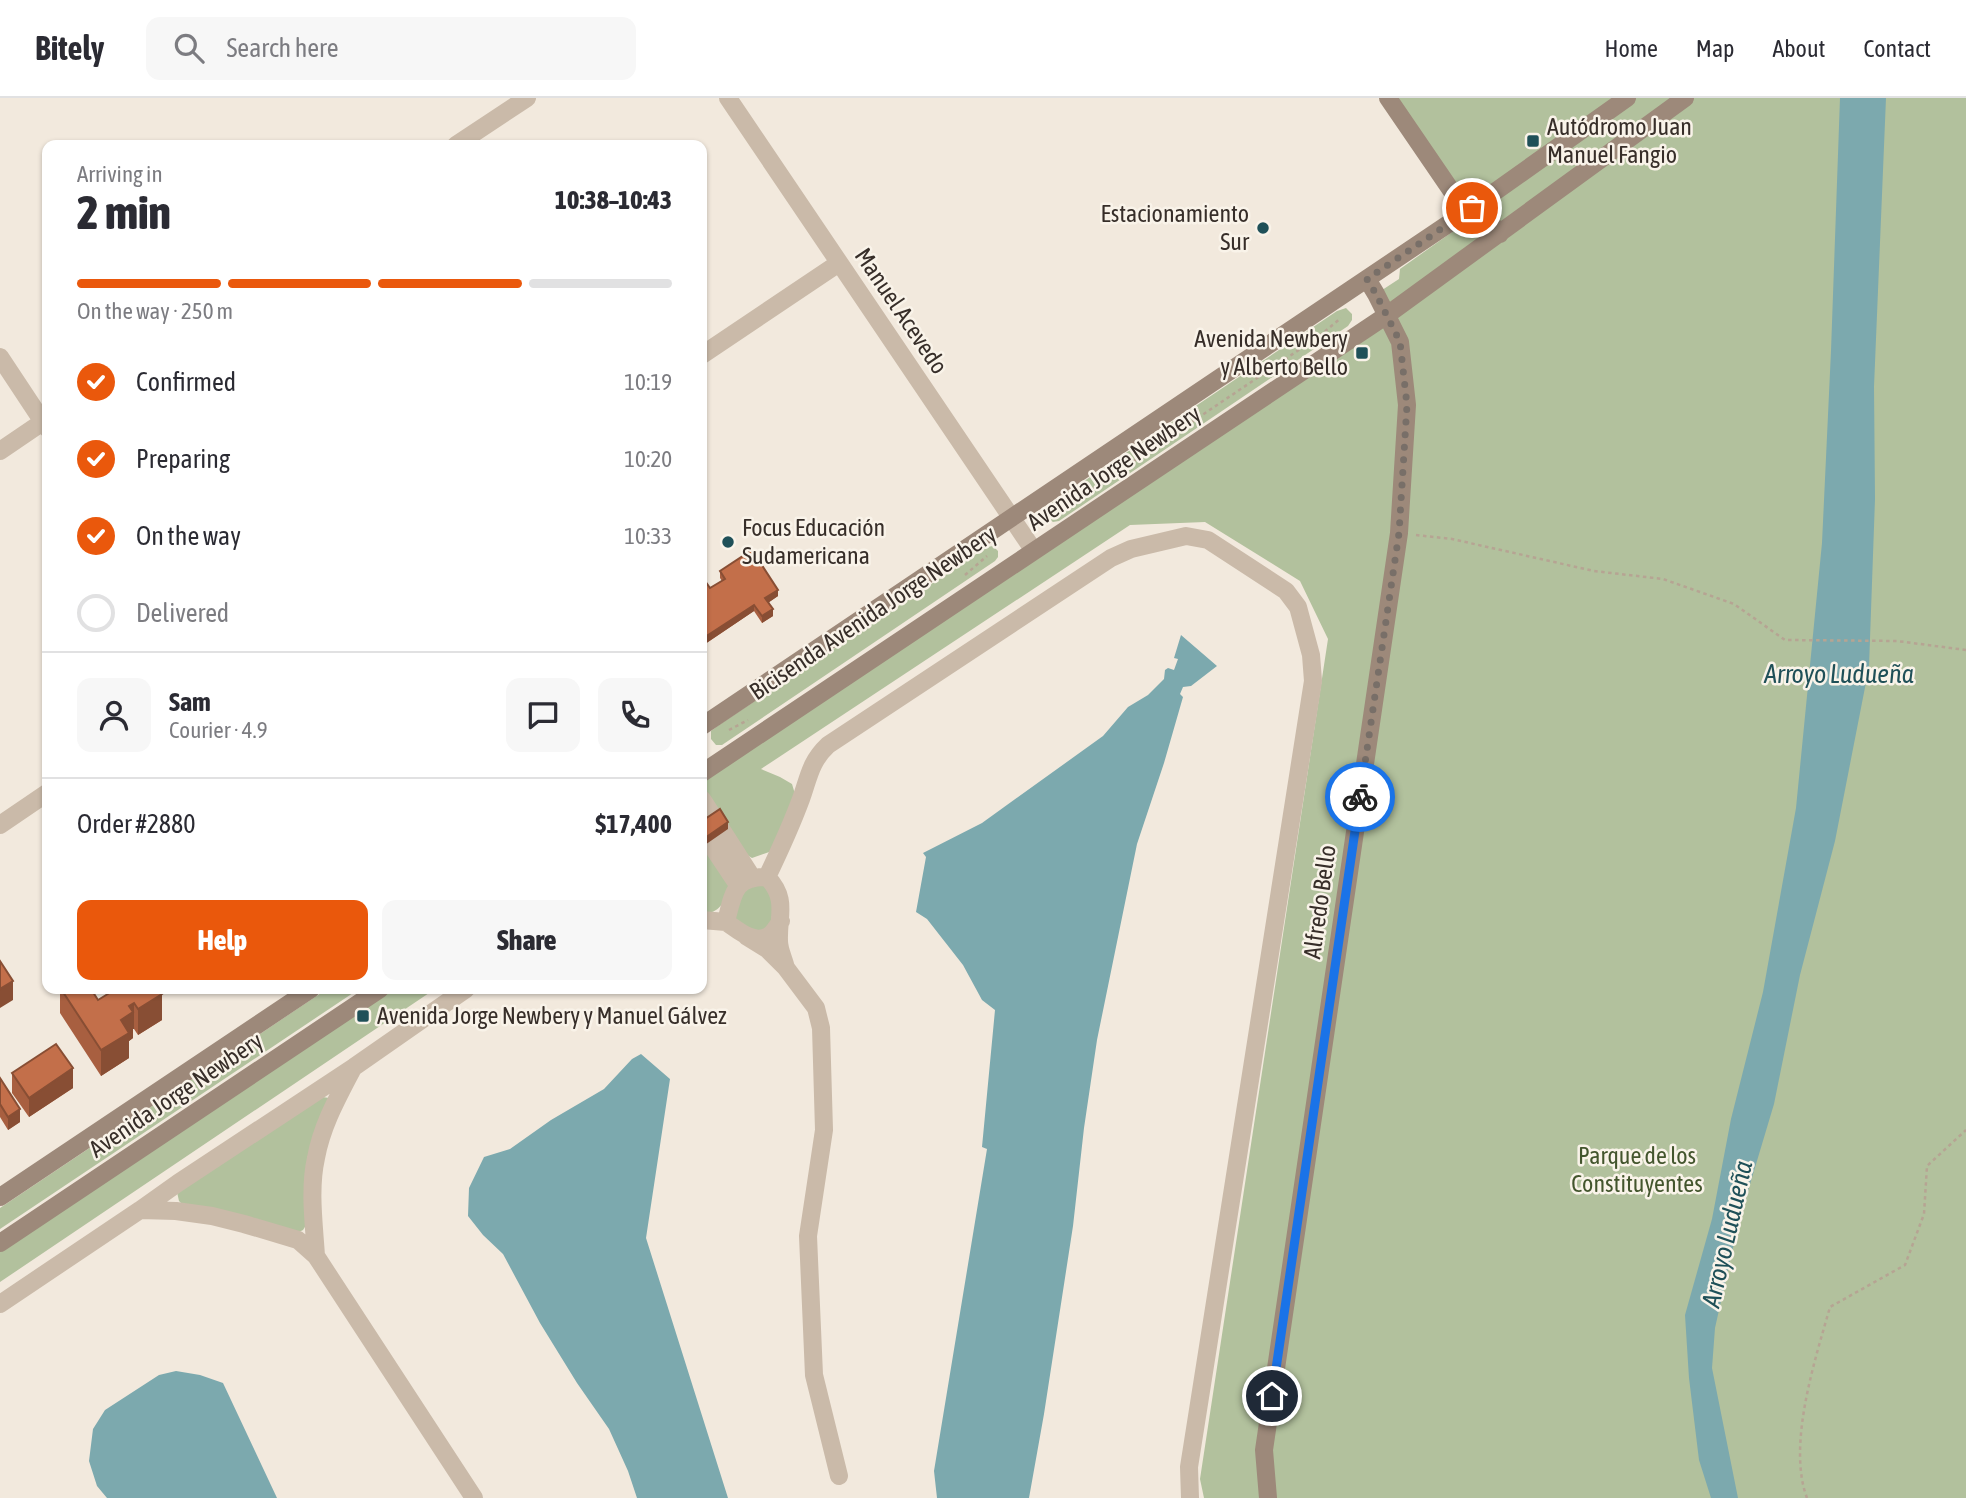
<!DOCTYPE html>
<html lang="en">
<head>
<meta charset="utf-8">
<style>
	body { margin:0; font-family:"Asap Condensed",sans-serif; background:#f7f7f7; color:#2b2b33; height:100vh; display:flex; flex-direction:column; font-size:26px; white-space:nowrap }
	* { box-sizing:border-box; margin:0 }
	p { font-size:23px; color:#7c7c81 }
	.icon { flex:none; width:38px; height:38px; fill:none; stroke:currentColor; stroke-width:2; stroke-linecap:round; stroke-linejoin:round }
	.map { position:relative; flex:1; overflow:hidden }
	.sheet { position:absolute; left:42px; top:42px; width:665px; height:854px; display:flex; flex-direction:column; background:#fff; border-radius:14px; box-shadow:0 2px 5px #0004 }
	.sheet>* { flex:none }
	.pin { position:absolute; display:grid; place-items:center; width:60px; height:60px; color:#fff; margin:-30px; border:4px solid #fff; border-radius:50%; box-shadow:0 2px 7px #0007 }
	.courier { position:absolute; display:grid; place-items:center; width:70px; height:70px; margin:-35px; border:5px solid #1a73e8; border-radius:50%; background:#fff; color:#222; box-shadow:0 2px 9px #0007 }
	.overview em { font-style:normal; font-weight:800 }
	.overview div { display:flex; flex-direction:column-reverse }
	.overview { display:flex; align-items:center; justify-content:space-between; height:119px; padding:0 35px }
	h1 { font-size:46px; font-weight:800; line-height:52px }
	.bar { display:grid; grid-template-columns:repeat(4,1fr); gap:10px 7px; align-content:center; height:84px; padding:0 35px }
	.bar i { height:9px; border-radius:5px; background:#e1e1e2 }
	.bar .current { background:#ea580c }
	.bar p { grid-column:span 4 }
	.line { display:flex; align-items:center; gap:18px; padding:0 35px; border-top:2px solid #e1e1e2 }
	.line div { flex:1 }
	.round { display:grid; place-items:center; flex:none; width:74px; height:74px; border-radius:14px; background:#f7f7f7 }
	ol { padding:0 35px; list-style:none }
	li { display:flex; align-items:center; gap:21px; height:77px }
	li p { margin-inline-start:auto }
	li .icon { padding:7px; border-radius:50%; background:#ea580c; color:#fff; stroke-width:4 }
	li:last-child { color:#7c7c81 }
	li i { width:38px; height:38px; border:4px solid #e1e1e2; border-radius:50% }
	.cta { display:flex; gap:14px; margin-top:auto; padding:14px 35px }
	.cta a { flex:1; height:80px; border-radius:14px; background:#ea580c; color:#fff; font-size:28px; font-weight:800; line-height:80px; text-align:center }
	.cta a+a { background:#f7f7f7; color:#2b2b33 }
	header { display:flex; align-items:center; gap:42px; box-sizing:border-box; height:98px; padding:0 35px; background:#fff; border-bottom:2px solid #e1e1e2 }
	header strong { font-size:33px }
	nav { display:flex; gap:38px; margin-inline-start:auto; font-size:24px }
	.search { width:490px; height:63px; background:#f7f7f7; display:flex; align-items:center; gap:18px; box-sizing:border-box; padding:0 24px; border-radius:14px; color:#7c7c81; font-size:26px }
	.map>svg:first-child { display:block }
	.green { fill:#b2c19d }
	.water { fill:#7ca9ae }
	.lines { fill:none; stroke-linecap:round; stroke-linejoin:round }
	.path { stroke:#b6a493; stroke-width:2.5; stroke-dasharray:3.5 3.5; stroke-linecap:butt }
	.street { stroke:#cabaa9; stroke-width:18 }
	.secondary { stroke:#9d897a; stroke-width:18 }
	.wall { fill:#a85f40 }
	.shaded-wall { fill:#884e34 }
	.building { fill:#c36f4a; stroke:#884e34; stroke-width:2 }
	.done { stroke:#786f68; stroke-width:7; stroke-dasharray:0 12.6 }
	.route { stroke:#1a73e8; stroke-width:9 }
	.poi-dot { fill:#1f5058; stroke:#f9f3e9; stroke-width:2.5 }
	.labels { text-anchor:middle; stroke-width:5; stroke-linejoin:round; paint-order:stroke }
	.poi-label { font-size:24px; fill:#372e29; stroke:#f9f3e9; text-anchor:start }
	.street-label { font-size:24px; fill:#372e29; stroke:#f9f3e9 }
	.park-label { font-size:24px; fill:#43552d; stroke:#f9f3e9 }
	.water-label { font-size:26px; font-style:italic; fill:#1f5058; stroke:#f9f3e9 }
</style>
</head>
<body>
<header>
<strong>Bitely</strong>
<div class="search"><svg class="icon" aria-label="search" viewBox="0 0 24 24"><circle cx="10" cy="10" r="6"/><path d="M15 15l6 6"/></svg>Search here</div>
<nav><a>Home</a><a>Map</a><a>About</a><a>Contact</a></nav>
</header>
<div class="map">
<svg width="1966" height="1400" viewBox="0 0 1966 1400">
	<rect width="100%" height="100%" fill="#f2e9dd"/>
	<path class="green" d="M 1388,0 L 1966,0 L 1966,1400 L 1204,1400 L 1200,1381 L 1328,541 L 1300,483 L 1205,424 L 1130,427 L 761,671 L 780,679 L 792,686 L 795,696 L 772,753 L 752,760 L 702,730 L 702,675 L 1386,217 L 1376,196 L 1399,181 L 1400,171 L 1462,127 L 1468,124 L 1474,131 L 1488,121 L 1455,98 Z
		M 1346,210 L 1352,216 L 1352,222 L 1348,228 L 1059,423 L 1053,424 L 1047,420 L 1044,414 L 1047,408 L 1337,213 Z
		M 993,448 L 998,453 L 998,459 L 995,463 L 722,647 L 716,647 L 711,641 L 711,633 L 719,627 L 987,449 Z
		M 702,748 L 720,768 L 730,791 C 724,804 718,818 702,814 Z
		M 738,787 L 775,788 L 770,837 L 726,824 Z
		M 327,891 L 359,891 L 0,1131 L 0,1110 Z
		M 380,891 L 435,891 L 0,1184 L 0,1145 Z
		M 316,998 L 329,1000 L 308,1124 L 303,1132 L 299,1134 L 183,1107 L 179,1103 L 177,1094 Z"/>
	<path class="water" d="M 1840,0 L 1886,0 L 1874,289 L 1875,401 L 1869,569 L 1835,743 L 1800,877 L 1774,1006 L 1739,1123 L 1715,1230 L 1712,1270 L 1738,1400 L 1711,1400 L 1699,1362 L 1689,1280 L 1685,1217 L 1712,1121 L 1731,1021 L 1763,894 L 1796,710 L 1822,445 L 1831,253 Z
		M 1181,537 L 1217,568 L 1191,588 L 1183,589 L 1180,596 L 1183,599 L 1164,665 L 1137,746 L 1097,942 L 1084,1030 L 1073,1128 L 1044,1316 L 1029,1400 L 937,1400 L 934,1373 L 987,1051 L 982,1049 L 995,912 L 982,902 L 963,867 L 927,821 L 916,814 L 926,759 L 923,755 L 982,725 L 1103,638 L 1128,609 L 1148,597 L 1164,581 L 1165,572 L 1168,570 L 1174,572 L 1178,561 L 1174,560 Z
		M 641,956 L 670,981 L 646,1140 L 728,1400 L 637,1400 L 628,1373 L 609,1331 L 577,1285 L 540,1225 L 503,1156 L 483,1137 L 468,1118 L 469,1090 L 484,1059 L 510,1051 L 551,1022 L 604,991 L 632,961 Z
		M 176,1273 L 200,1277 L 223,1285 L 277,1400 L 107,1400 L 97,1388 L 89,1363 L 93,1331 L 105,1312 L 159,1277 Z"/>
	<g class="lines">
		<path class="path" d="M 1057,412 L 1079,400 L 1318,239 L 1341,220
			M 1416,437 L 1452,441 L 1594,473 L 1663,481 L 1734,506 L 1785,542 L 1897,543 L 1966,552
			M 965,477 L 987,458
			M 729,632 L 748,622
			M 1807,1400 C 1787,1347 1815,1262 1830,1209 L 1905,1167 L 1924,1116 L 1927,1068 L 1966,1032"/>
		<path class="street" d="M 728,0 L 1034,453
			M 456,47 L 527,0
			M 702,257 L 839,165
			M 0,259 L 47,330
			M 0,353 L 47,321
			M 702,701 L 752,779
			M 0,727 L 47,695
			M 702,733 L 738,787
			M 767,779 C 779,754 791,728 801,701 C 809,679 810,664 828,647 L 1111,460 L 1131,451 L 1186,438 L 1208,442 L 1286,493 L 1298,509 L 1311,557 L 1313,583 L 1189,1369 L 1190,1400
			M 702,822 L 726,824
			M 746,838 L 767,851 L 786,870 C 784,861 779,852 779,843 C 778,817 788,801 767,779 C 734,778 733,796 726,824 C 738,832 755,848 770,837 C 774,834 778,827 781,823
			M 786,870 L 816,910 L 821,930 L 824,1032 L 808,1138 L 814,1277 L 839,1378
			M 140,1112 L 176,1113 L 212,1118 L 244,1126 L 298,1142 L 316,1158 L 474,1400
			M 316,1158 C 314,1126 309,1091 316,1060 C 322,1027 338,999 353,970
			M 0,1206 L 140,1112 L 178,1085 L 354,969 L 466,891"/>
		<path class="secondary" d="M 1388,0 L 1455,98 L 1488,121 L 1500,136
			M 702,628 L 1472,110 L 1627,0
			M 702,675 L 1387,217 L 1685,0
			M 0,1099 L 311,891
			M 0,1145 L 380,891
			M 1268,1400 L 1264,1352 L 1399,435 L 1407,307 L 1400,244 L 1376,196 L 1367,181"/>
	</g>
	<path class="wall" d="M 720,473 L 778,498 L 769,504 L 773,518 L 762,525 L 754,513 L 705,546 L 702,541 L 702,481 L 710,490 L 722,483 L 720,480 Z
		M 60,891 L 91,891 L 98,902 L 116,891 L 162,922 L 138,937 L 134,931 L 133,931 L 133,940 L 129,943 L 129,960 L 101,978 L 60,915 Z
		M 12,975 L 73,990 L 29,1019 L 12,995 Z
		M 0,980 L 20,1024 L 8,1032 L 0,1019 Z"/>
	<path class="shaded-wall" d="M 778,492 L 778,498 L 765,507 L 765,500 Z
		M 754,507 L 754,513 L 705,546 L 705,539 Z
		M 773,511 L 773,518 L 762,525 L 762,518 Z
		M 728,724 L 728,731 L 702,749 L 702,742 Z
		M 13,883 L 13,902 L 0,910 L 0,891 Z
		M 205,891 L 213,891 L 205,896 Z
		M 162,896 L 162,922 L 138,937 L 138,911 Z
		M 134,905 L 134,931 L 133,931 L 133,940 L 129,943 L 129,960 L 101,978 L 101,952 L 129,908 Z
		M 73,970 L 73,990 L 29,1019 L 29,1000 Z
		M 20,1011 L 20,1024 L 8,1032 L 8,1019 Z"/>
	<path class="building" d="M 752,452 L 778,492 L 765,500 L 773,511 L 762,518 L 754,507 L 705,539 L 702,534 L 702,481 L 703,480 L 710,490 L 725,481 L 720,473 Z
		M 720,711 L 728,724 L 702,742 L 702,723 Z
		M 0,863 L 13,883 L 0,891 Z
		M 61,891 L 91,891 L 98,902 L 116,891 L 159,891 L 162,896 L 138,911 L 134,905 L 129,908 L 133,914 L 121,922 L 129,935 L 101,952 Z
		M 56,946 L 73,970 L 29,1000 L 12,975 Z
		M 0,980 L 20,1011 L 8,1019 L 0,1006 Z"/>
	<g class="lines">
		<path class="done" d="M 1360,699 L 1399,435 L 1407,307 L 1400,244 L 1376,196 L 1367,181 L 1472,110"/>
		<path class="route" d="M 1272,1298 L 1360,699"/>
	</g>
	<g class="poi-dot">
		<rect x="1526" y="36" width="14" height="14" rx="3.5"/>
		<circle cx="1263" cy="130" r="7"/>
		<rect x="1355" y="248" width="14" height="14" rx="3.5"/>
		<circle cx="728" cy="444" r="7"/>
		<rect x="356" y="911" width="14" height="14" rx="3.5"/>
	</g>
	<g class="labels">
		<g class="poi-label">
			<text x="1547" y="37">Autódromo Juan<tspan x="1547" dy="28">Manuel Fangio</tspan></text>
			<text x="1249" y="124" text-anchor="end">Estacionamiento<tspan x="1249" dy="28">Sur</tspan></text>
			<text x="1348" y="249" text-anchor="end">Avenida Newbery<tspan x="1348" dy="28">y Alberto Bello</tspan></text>
			<text x="742" y="438">Focus Educación<tspan x="742" dy="28">Sudamericana</tspan></text>
			<text x="377" y="926">Avenida Jorge Newbery y Manuel Gálvez</text>
		</g>
		<g class="street-label">
			<text transform="translate(901 213) rotate(56)" y="8">Manuel Acevedo</text>
			<text transform="translate(1114 370) rotate(-34)" y="8">Avenida Jorge Newbery</text>
			<text transform="translate(873 515) rotate(-34)" y="8">Bicisenda Avenida Jorge Newbery</text>
			<text transform="translate(1320 804) rotate(-82)" y="8">Alfredo Bello</text>
			<text transform="translate(176 997) rotate(-34)" y="8">Avenida Jorge Newbery</text>
		</g>
		<g class="park-label">
			<text x="1637" y="1066">Parque de los<tspan x="1637" dy="28">Constituyentes</tspan></text>
		</g>
		<g class="water-label">
			<text x="1839" y="585">Arroyo Ludueña</text>
			<text transform="translate(1727 1136) rotate(-77)" y="9">Arroyo Ludueña</text>
		</g>
	</g>
</svg>
<div class="pin" style="left:1472px;top:110px;background:#ea580c"><svg class="icon" aria-label="bag" viewBox="0 0 24 24"><path d="M5 8h14l-1 12H6zM9 8a3 3 0 0 1 6 0"/></svg></div>
<div class="pin" style="left:1272px;top:1298px;background:#1f2937"><svg class="icon" aria-label="home" viewBox="0 0 24 24"><path d="M3 11l9-7 9 7M6 9v11h12V9"/></svg></div>
<div class="courier" style="left:1360px;top:699px"><svg class="icon" aria-label="bike" viewBox="0 0 24 24"><circle cx="6" cy="16" r="4"/><circle cx="18" cy="16" r="4"/><path d="M6 16l4-8h5l3 8M10 8l3 8H6M13 5h3"/></svg></div>
<section class="sheet">
<div class="overview"><div><h1>2 min</h1><p>Arriving in</p></div><em>10:38–10:43</em></div>
<div class="bar"><i class="current"></i><i class="current"></i><i class="current"></i><i></i><p>On the way · 250 m</p></div>
<ol>
<li><svg class="icon" aria-label="check" viewBox="0 0 24 24"><path d="M5 12l5 5 9-10"/></svg>Confirmed<p>10:19</p></li>
<li><svg class="icon" aria-label="check" viewBox="0 0 24 24"><path d="M5 12l5 5 9-10"/></svg>Preparing<p>10:20</p></li>
<li><svg class="icon" aria-label="check" viewBox="0 0 24 24"><path d="M5 12l5 5 9-10"/></svg>On the way<p>10:33</p></li>
<li><i></i>Delivered</li>
</ol>
<div class="line" style="height:126px"><a class="round"><svg class="icon" aria-label="person" viewBox="0 0 24 24"><circle cx="12" cy="8" r="4"/><path d="M4 21q1-7 8-7t8 7"/></svg></a><div><b>Sam</b><p>Courier · 4.9</p></div><a class="round"><svg class="icon" aria-label="chat" viewBox="0 0 24 24"><path d="M4 5h16v11H9l-5 4z"/></svg></a><a class="round"><svg class="icon" aria-label="phone" viewBox="0 0 24 24"><path d="M5 4h4l2 5-3 2q2 4 5 5l2-3 5 2v4C11 20 4 13 5 4z"/></svg></a></div>
<div class="line" style="height:91px"><div>Order #2880</div><b>$17,400</b></div>
<div class="cta"><a>Help</a><a>Share</a></div>
</section>
</div>
</body>
</html>
